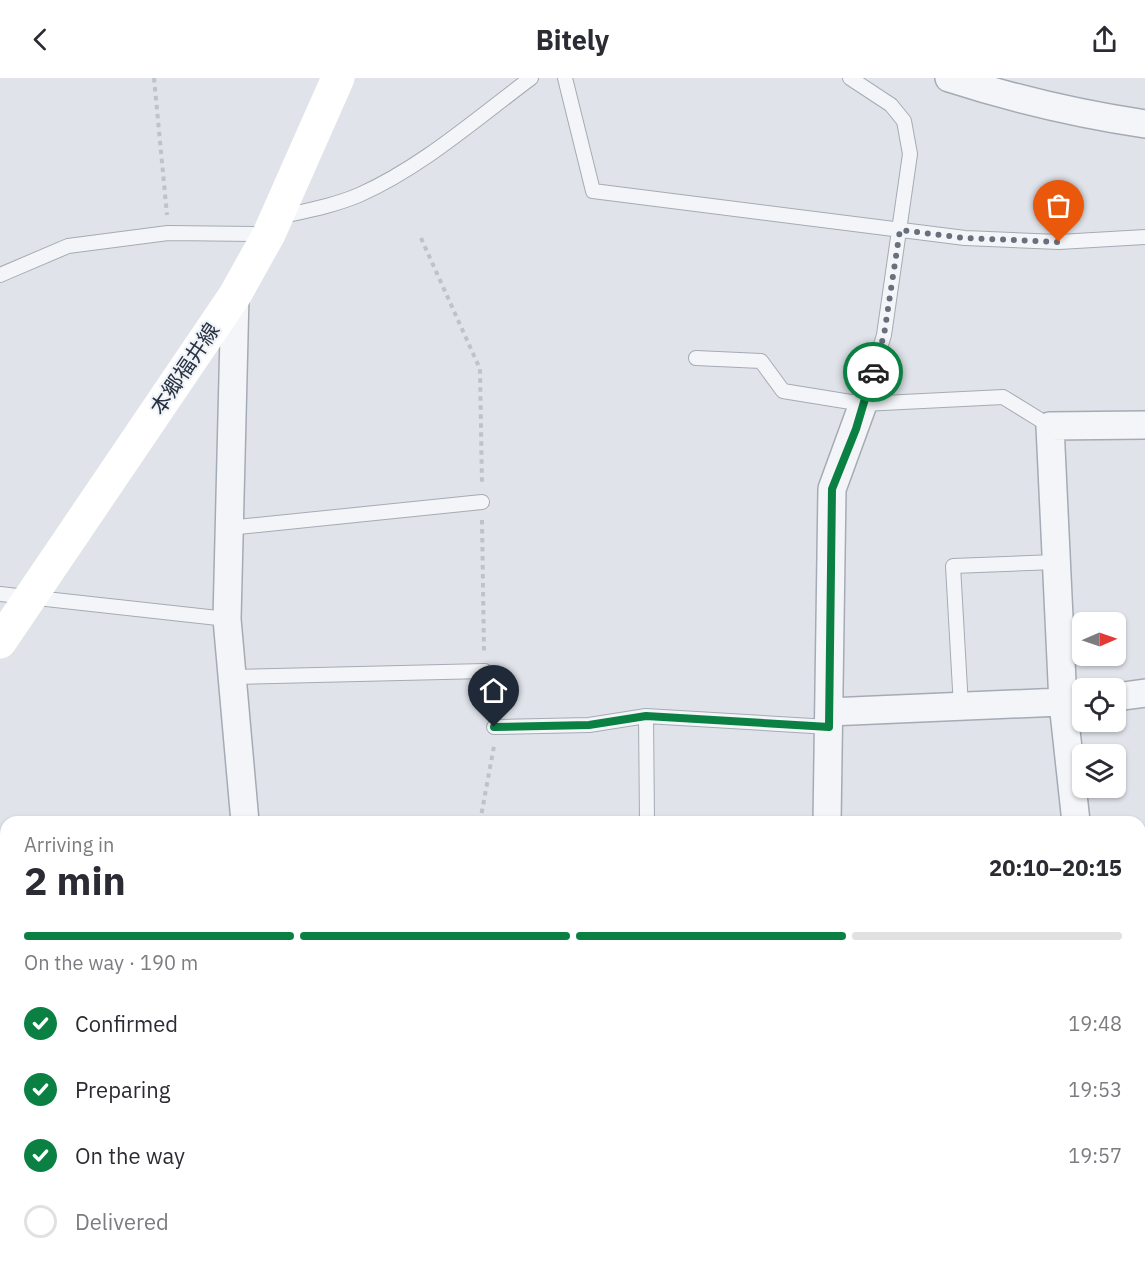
<!DOCTYPE html>
<html lang="en">
<head>
<meta charset="utf-8">
<style>
	body { margin:0; font-family:"IBM Plex Sans","Noto Sans JP",sans-serif; background:#f7f7f7; color:#2b2b33; height:100vh; display:flex; flex-direction:column; font-size:22px; white-space:nowrap }
	* { box-sizing:border-box; margin:0 }
	p { font-size:20px; color:#7c7c81 }
	.icon { flex:none; width:33px; height:33px; fill:none; stroke:currentColor; stroke-width:2; stroke-linecap:round; stroke-linejoin:round }
	.map { position:relative; flex:1; overflow:hidden }
	.side { position:absolute; left:0px; top:738px; width:1146px; height:452px; display:flex; flex-direction:column; background:#fff; border-radius:18px 18px 0 0; box-shadow:0 2px 4px #0004 }
	.side>* { flex:none }
	.needle { width:39px; rotate:88deg }
	.controls { position:absolute; left:1072px; top:534px; display:grid; gap:12px }
	.controls a { display:grid; place-items:center; width:54px; height:54px; border-radius:9px; background:#fff; box-shadow:0 2px 4px #0004; font-size:30px }
	.pin { position:absolute; display:grid; place-items:center; width:51px; height:51px; color:#fff; margin:-62px -26px; border-radius:50% 50% 50% 0; rotate:-45deg; box-shadow:0 0 6px #0007 }
	.pin .icon { rotate:45deg }
	.courier { position:absolute; display:grid; place-items:center; width:60px; height:60px; margin:-30px; border:4px solid #0b8043; border-radius:50%; background:#fff; color:#222; box-shadow:0 2px 8px #0007 }
	.head em { font-style:normal; font-weight:700 }
	.head div { display:flex; flex-direction:column-reverse }
	.head { display:flex; align-items:center; justify-content:space-between; height:102px; padding:0 24px }
	h1 { font-size:39px; font-weight:700; line-height:45px }
	.bar { display:grid; grid-template-columns:repeat(4,1fr); gap:9px 6px; align-content:center; height:72px; padding:0 24px }
	.bar i { height:8px; border-radius:4px; background:#e1e1e2 }
	.bar .selected { background:#0b8043 }
	.bar p { grid-column:span 4 }
	ol { padding:0 24px; list-style:none }
	li { display:flex; align-items:center; gap:18px; height:66px }
	li p { margin-inline-start:auto }
	li .icon { padding:6px; border-radius:50%; background:#0b8043; color:#fff; stroke-width:4 }
	li:last-child { color:#7c7c81 }
	li i { width:33px; height:33px; border:3px solid #e1e1e2; border-radius:50% }
	header { display:flex; justify-content:space-between; align-items:center; height:78px; padding:0 24px; background:#fff; font-size:27px; font-weight:700 }
	.map>svg:first-child { display:block }
	.lines { fill:none; stroke-linecap:round; stroke-linejoin:round }
	.service-casing { stroke:#a5abb4; stroke-width:16 }
	.minor-casing { stroke:#a5abb4; stroke-width:30 }
	.path { stroke:#bec2c9; stroke-width:4; stroke-dasharray:4.5 4.5; stroke-linecap:butt }
	.service { stroke:#f3f5f8; stroke-width:14 }
	.minor { stroke:#f3f5f8; stroke-width:27 }
	.secondary { stroke:#fff; stroke-width:33 }
	.done { stroke:#68707d; stroke-width:6; stroke-dasharray:0 10.8 }
	.route { stroke:#0b8043; stroke-width:8 }
	.labels { text-anchor:middle; stroke-width:4.5; stroke-linejoin:round; paint-order:stroke }
	.street-label { font-size:21px; fill:#283242; stroke:#f0f3f7 }
</style>
</head>
<body>
<header><svg class="icon" aria-label="back" viewBox="0 0 24 24"><path d="M15 5l-7 7 7 7"/></svg>Bitely<svg class="icon" aria-label="share" viewBox="0 0 24 24"><path d="M12 15V3M7 8l5-5 5 5M5 13v7h14v-7"/></svg></header>
<div class="map">
<svg width="1145" height="1189" viewBox="0 0 1145 1189">
	<rect width="100%" height="100%" fill="#e0e4ea"/>
	<g class="lines">
		<defs>
			<path id="service" d="M 565,0 L 593,113 L 965,160 L 1059,164 L 1145,159
				M 850,0 L 891,27 L 904,43 L 910,76 L 884,257 L 863,326
				M 278,139 C 305,133 333,128 359,117 C 422,89 476,41 531,0
				M 0,197 L 68,168 L 168,155 L 267,156
				M 696,280 L 761,283 L 783,313 L 863,326 L 1003,319 L 1050,348
				M 228,450 L 482,424
				M 0,516 L 227,541
				M 232,599 L 485,593
				M 961,629 L 953,488 L 1056,484
				M 646,638 L 647,744
				M 494,649 L 589,647 L 646,638 L 829,649"/>
			<path id="minor" d="M 949,0 C 1014,21 1078,36 1145,46
				M 235,217 L 227,541 L 245,744
				M 1116,619 L 1145,615
				M 829,634 L 1083,623
				M 827,744 L 832,411 L 863,326
				M 1076,744 L 1063,625 L 1050,348 L 1145,347
				M 1140,950 L 1145,955
				M 0,1008 L 6,1009
				M 1140,1134 L 1145,1134
				M 862,1184 L 863,1189"/>
		</defs>
		<use href="#service" class="service-casing"/>
		<use href="#minor" class="minor-casing"/>
		<path class="path" d="M 154,0 L 167,137
			M 421,160 L 480,291 L 482,407
			M 482,442 L 484,575
			M 493,608 L 493,630
			M 480,744 L 494,668
			M 162,1189 L 163,1184
			M 393,1189 L 394,1184"/>
		<use href="#service" class="service"/>
		<use href="#minor" class="minor"/>
		<path class="secondary" d="M 0,564 L 235,217 L 269,156 L 338,0"/>
	</g>
	<g class="lines">
		<path class="done" d="M 873,294 L 884,257 L 900,152 L 965,160 L 1059,164"/>
		<path class="route" d="M 494,649 L 589,647 L 646,638 L 829,649 L 832,411 L 856,351 L 873,294"/>
	</g>
	<g class="labels">
		<g class="street-label">
			<text transform="translate(185 291) rotate(-56)" y="7">本郷福井線</text>
		</g>
	</g>
</svg>
<div class="controls">
<a><svg class="needle" viewBox="-14 -14 28 28"><path d="M0-13l5 13h-10z" fill="#e53935"/><path d="M0 13l5-13h-10z" fill="#7c7c81"/></svg></a>
<a><svg class="icon" aria-label="locate" viewBox="0 0 24 24"><circle cx="12" cy="12" r="6"/><path d="M12 2v4M12 18v4M2 12h4M18 12h4"/></svg></a>
<a><svg class="icon" aria-label="layers" viewBox="0 0 24 24"><path d="M12 4l9 5-9 5-9-5zM3 14l9 5 9-5"/></svg></a>
</div>
<div class="pin" style="left:1059px;top:164px;background:#ea580c"><svg class="icon" aria-label="bag" viewBox="0 0 24 24"><path d="M5 8h14l-1 12H6zM9 8a3 3 0 0 1 6 0"/></svg></div>
<div class="pin" style="left:494px;top:649px;background:#1f2937"><svg class="icon" aria-label="home" viewBox="0 0 24 24"><path d="M3 11l9-7 9 7M6 9v11h12V9"/></svg></div>
<div class="courier" style="left:873px;top:294px"><svg class="icon" aria-label="car" viewBox="0 0 24 24"><path d="M5 17H2v-5l4-1 3-4h7l3 4 3 1v5h-3M9 17h6M6 11h13"/><circle cx="7" cy="17" r="2"/><circle cx="17" cy="17" r="2"/></svg></div>
<section class="side">
<div class="head"><div><h1>2 min</h1><p>Arriving in</p></div><em>20:10–20:15</em></div>
<div class="bar"><i class="selected"></i><i class="selected"></i><i class="selected"></i><i></i><p>On the way · 190 m</p></div>
<ol>
<li><svg class="icon" aria-label="check" viewBox="0 0 24 24"><path d="M5 12l5 5 9-10"/></svg>Confirmed<p>19:48</p></li>
<li><svg class="icon" aria-label="check" viewBox="0 0 24 24"><path d="M5 12l5 5 9-10"/></svg>Preparing<p>19:53</p></li>
<li><svg class="icon" aria-label="check" viewBox="0 0 24 24"><path d="M5 12l5 5 9-10"/></svg>On the way<p>19:57</p></li>
<li><i></i>Delivered</li>
</ol>
</section>
</div>
</body>
</html>
